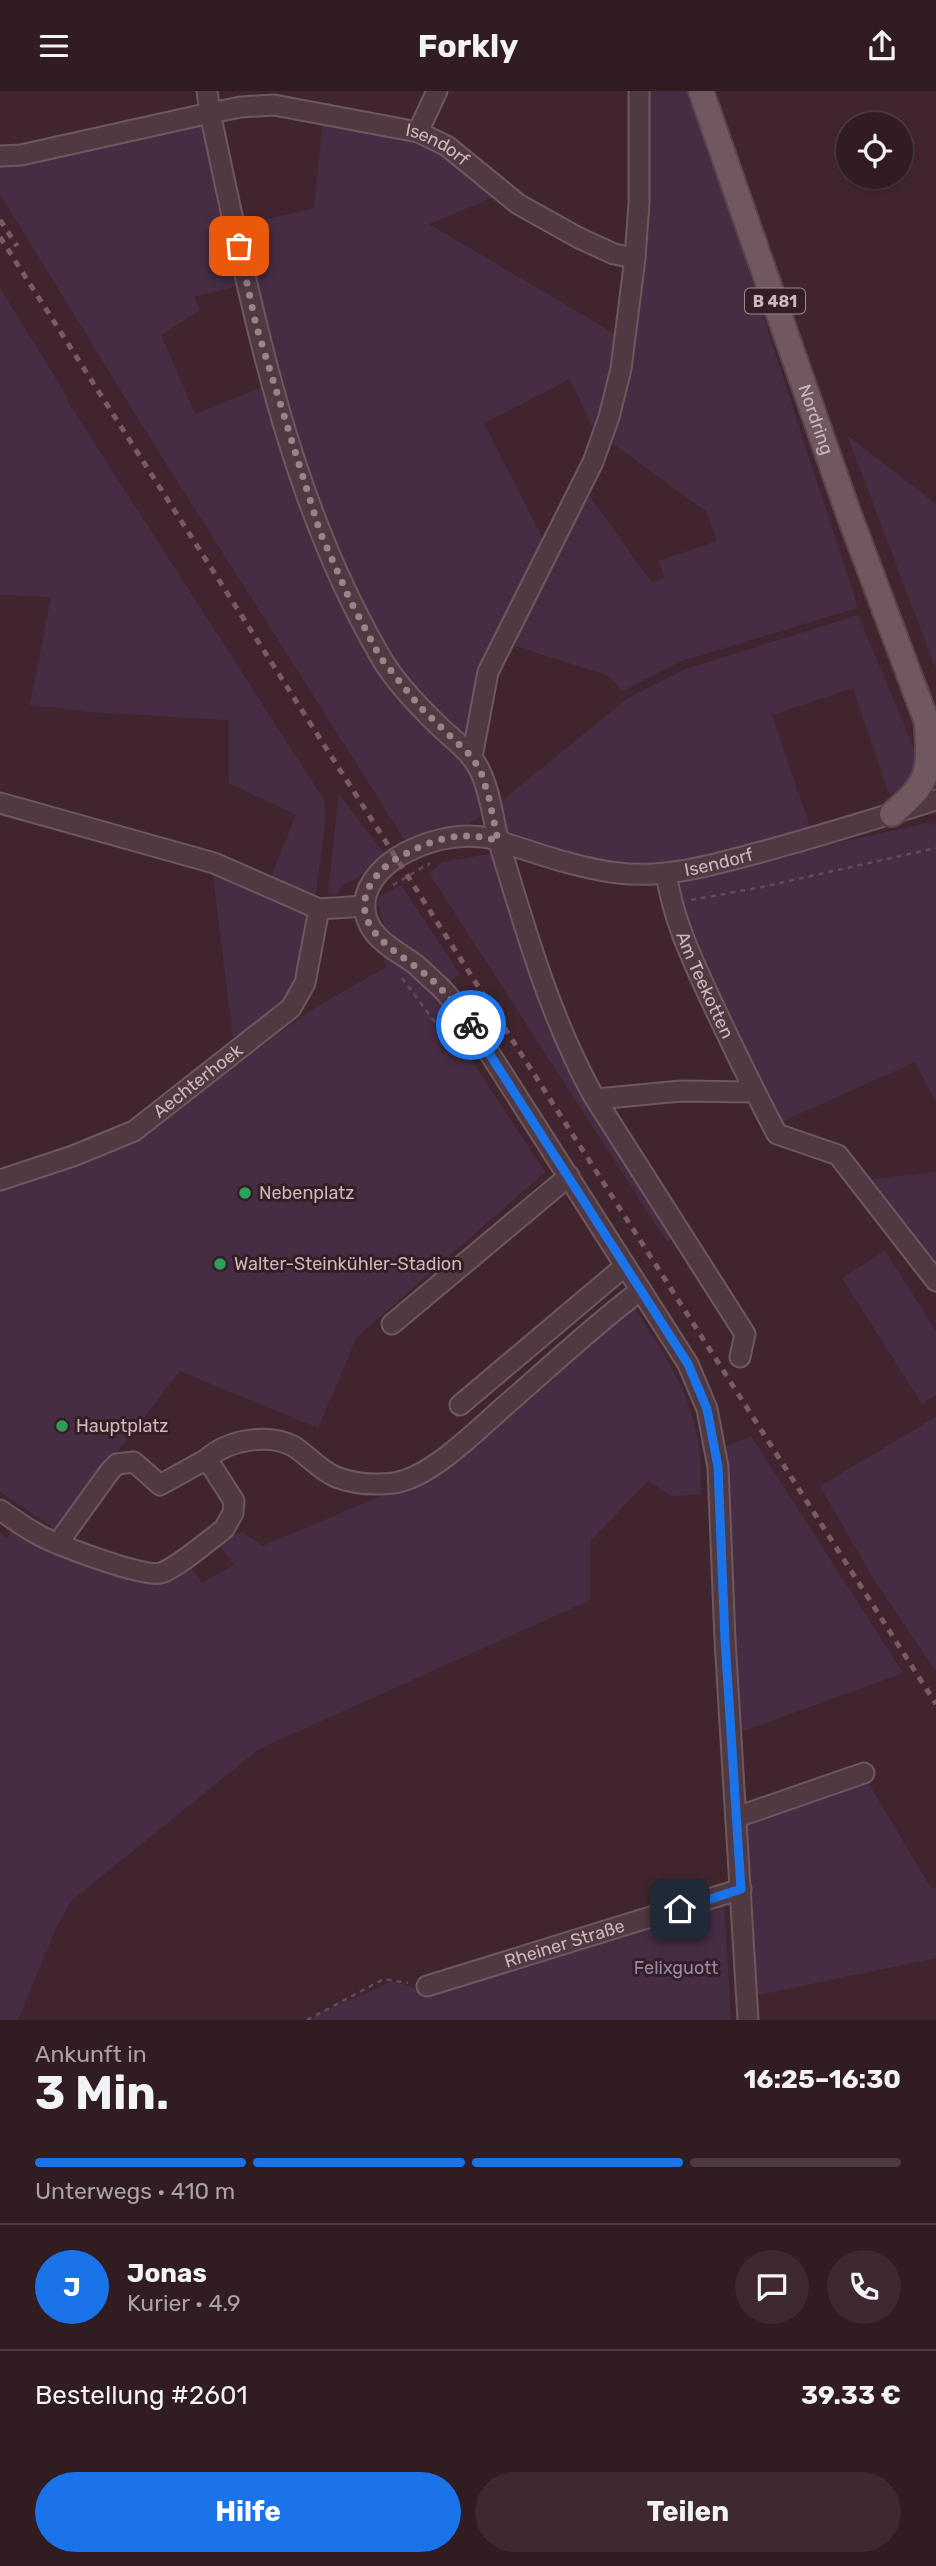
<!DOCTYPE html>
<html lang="de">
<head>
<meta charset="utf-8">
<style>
	body { margin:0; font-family:Rubik,sans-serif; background:#3d292f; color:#f1f3f6; height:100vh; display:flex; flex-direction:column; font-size:26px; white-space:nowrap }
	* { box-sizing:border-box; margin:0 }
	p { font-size:23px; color:#a8a1a5 }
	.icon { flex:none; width:38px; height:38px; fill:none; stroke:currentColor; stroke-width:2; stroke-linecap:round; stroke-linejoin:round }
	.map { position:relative; height:1929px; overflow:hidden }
	.details { display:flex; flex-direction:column; background:#311c22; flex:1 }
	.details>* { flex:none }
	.fabs { position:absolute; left:836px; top:21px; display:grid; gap:14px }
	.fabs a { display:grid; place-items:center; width:77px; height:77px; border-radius:50%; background:#311c22; box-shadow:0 2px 5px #0004,0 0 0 2px #4c3a40; font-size:35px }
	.pin { position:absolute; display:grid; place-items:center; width:60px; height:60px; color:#fff; margin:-30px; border-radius:14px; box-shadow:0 4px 10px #0006 }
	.courier { position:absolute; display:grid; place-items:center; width:70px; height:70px; margin:-35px; border:5px solid #1a73e8; border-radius:50%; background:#fff; color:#222; box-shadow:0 2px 9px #0007 }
	.summary em { font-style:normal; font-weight:700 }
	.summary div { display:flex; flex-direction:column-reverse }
	.summary { display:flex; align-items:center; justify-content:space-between; height:119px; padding:0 35px }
	h1 { font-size:46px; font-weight:700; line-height:52px }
	.bar { display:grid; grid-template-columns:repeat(4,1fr); gap:10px 7px; align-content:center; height:84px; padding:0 35px }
	.bar i { height:9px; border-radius:5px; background:#4c3a40 }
	.bar .on { background:#1a73e8 }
	.bar p { grid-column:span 4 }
	.line { display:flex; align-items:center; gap:18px; padding:0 35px; border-top:2px solid #4c3a40 }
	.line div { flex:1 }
	.round { display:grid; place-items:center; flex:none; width:74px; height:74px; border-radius:37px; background:#3d292f }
	.action { display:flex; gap:14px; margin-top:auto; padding:14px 35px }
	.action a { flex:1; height:80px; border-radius:42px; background:#1a73e8; color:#fff; font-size:28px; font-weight:700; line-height:80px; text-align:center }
	.action a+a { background:#3d292f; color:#f1f3f6 }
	header { display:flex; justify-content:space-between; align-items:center; height:91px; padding:0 35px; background:#311c22; font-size:32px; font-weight:700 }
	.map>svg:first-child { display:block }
	.green { fill:#472d44 }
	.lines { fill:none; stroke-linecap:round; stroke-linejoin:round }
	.minor-casing { stroke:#6e575e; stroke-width:23 }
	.major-casing { stroke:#5a4349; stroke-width:28 }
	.path { stroke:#63495d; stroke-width:2.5; stroke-dasharray:5 5; stroke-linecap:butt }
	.minor { stroke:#513941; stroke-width:19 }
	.major { stroke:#71575f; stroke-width:24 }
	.rail { stroke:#785b64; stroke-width:5; stroke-dasharray:7 7; stroke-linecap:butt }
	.done { stroke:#9b838a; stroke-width:7; stroke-dasharray:0 12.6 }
	.route { stroke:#1a73e8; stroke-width:9 }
	.leisure-dot { fill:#2e9e5b; stroke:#361e25; stroke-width:2.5 }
	.labels { text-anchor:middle; stroke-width:6; stroke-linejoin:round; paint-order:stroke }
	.shield { fill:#361e25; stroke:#9e888f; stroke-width:2 }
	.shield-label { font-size:16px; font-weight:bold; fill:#cbb6bc }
	.street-label { font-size:18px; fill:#cbb6bc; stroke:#361e25 }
	.poi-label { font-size:18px; fill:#cbb6bc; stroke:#361e25; text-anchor:start }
	.park-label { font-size:18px; fill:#9689b1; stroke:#361e25 }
</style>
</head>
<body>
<header><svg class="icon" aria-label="menu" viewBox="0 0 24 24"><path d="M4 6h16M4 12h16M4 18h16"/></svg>Forkly<svg class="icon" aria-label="share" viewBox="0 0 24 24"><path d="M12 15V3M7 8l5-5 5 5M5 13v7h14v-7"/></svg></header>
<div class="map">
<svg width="936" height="1929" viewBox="0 0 936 1929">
	<rect width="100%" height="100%" fill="#41252e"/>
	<path class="green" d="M 650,0 L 690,0 L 858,517 L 681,570 L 623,600 L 609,585 L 509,553 L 586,400 L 651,491 L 665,487 L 658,470 L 717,450 L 707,421 L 609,350 L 646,136 Z
		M 206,29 L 238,195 L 194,206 L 200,219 L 161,244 L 195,323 L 268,294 L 345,515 L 467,672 L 478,694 L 484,723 L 469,733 L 440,735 L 405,749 L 148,344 L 0,103 L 0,74 Z
		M 323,29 L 418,45 L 497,105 L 429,133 L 620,246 L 595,341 L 570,288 L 484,332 L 544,450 L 468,653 L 384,564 L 325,440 L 298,359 L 239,135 L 314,117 Z
		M 0,197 L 68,307 L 66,308 L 324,709 L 326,725 L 315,810 L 270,789 L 296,724 L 229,692 L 229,629 L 101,622 L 30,614 L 51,506 L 0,504 Z
		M 847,344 L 936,413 L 936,578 Z
		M 858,524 L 914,658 C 915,679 911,696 889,703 L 853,597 L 772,624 L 810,736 C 749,752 683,778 619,772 C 580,768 542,752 505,739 L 499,712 L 628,607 L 686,578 Z
		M 339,703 L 384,762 L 355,789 L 343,793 L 336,804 L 328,802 Z
		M 928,732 L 936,734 L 936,1011 L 915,971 L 779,1032 L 688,844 L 674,787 Z
		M 494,762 L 524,853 L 677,1145 L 667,1151 L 429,782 L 443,771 Z
		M 212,778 L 312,822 L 298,889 L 287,914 L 233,947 Z
		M 401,794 L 460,883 L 436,900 L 472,970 L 545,1081 L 357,1246 L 318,1337 L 180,1280 L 57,1439 L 0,1401 L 0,1100 L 77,1075 L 119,1055 L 313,918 L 386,876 L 383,864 L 395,851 C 384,836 379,826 378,807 Z
		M 936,1081 L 936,1180 L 865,1089 Z
		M 885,1160 L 936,1240 L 936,1304 L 922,1313 L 842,1187 Z
		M 631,1212 C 663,1261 688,1294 699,1354 C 702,1369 700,1387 701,1403 L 671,1405 L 648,1390 L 590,1450 L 590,1509 L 259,1658 L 72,1809 L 57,1835 L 18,1929 L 0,1929 L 0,1442 L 7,1447 L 14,1435 L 162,1489 L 187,1471 L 202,1492 L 234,1474 L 218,1453 L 242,1441 L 263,1455 L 414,1391 Z
		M 936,1326 L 936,1580 L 876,1492 L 820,1395 Z
		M 751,1345 L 903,1582 L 741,1641 L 724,1356 Z
		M 866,1688 L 931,1797 L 936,1797 L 936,1867 L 753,1905 L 745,1731 Z
		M 724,1809 L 731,1929 L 306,1929 L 393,1890 L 426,1901 Z"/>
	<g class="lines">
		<defs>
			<g id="minor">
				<path id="s1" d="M 207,0 L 210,22 L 241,16 L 274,14 L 418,41 L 447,55 L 518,113 L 579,147 L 614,163 L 635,167"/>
				<path d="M 418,41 L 437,0"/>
				<path d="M 0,65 L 21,64 L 210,22 C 250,206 284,399 379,563 C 393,589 420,617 441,637 C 455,650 472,662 480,680 C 492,705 493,733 501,758 C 526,841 551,928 593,1004 L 745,1243 L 740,1266"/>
				<path d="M 472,666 L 488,581 L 593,371 L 609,326 L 621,278 L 635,167 L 639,112 L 639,0"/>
				<path d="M 0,712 L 214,772 L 319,818 L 365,815"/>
				<path id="s2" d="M 666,782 C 674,833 694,872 715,918 C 735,960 755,1002 777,1043 L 838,1064 L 936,1190"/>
				<path d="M 597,1008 L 681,1000 L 754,1001"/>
				<path id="s3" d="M 0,1089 L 73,1065 L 134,1040 L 291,917 L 305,892 L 319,818"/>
				<path d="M 392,1233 L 569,1085"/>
				<path d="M 460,1314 L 625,1175"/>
				<path d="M 0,1419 C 12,1427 24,1436 37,1443 C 55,1453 143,1487 161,1482 C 178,1476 208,1450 224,1438 L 233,1422 L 234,1410 L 207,1368 C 227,1349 268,1342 293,1355 C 308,1364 319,1379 336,1386 C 354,1393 376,1394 394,1392 C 432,1386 478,1338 507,1313 C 551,1275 594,1234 641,1199"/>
				<path d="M 58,1452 L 110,1380 L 117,1373 L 134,1371 L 160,1394 L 207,1368"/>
				<path d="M 737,1726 L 864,1682"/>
				<path id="s4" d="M 427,1895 L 741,1798"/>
				<path id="s5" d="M 748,1929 L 725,1549 L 718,1376 L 707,1318 L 688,1273 L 476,941 C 464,926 453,908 439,895 C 431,888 423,880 415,873 C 400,862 379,852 370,835 C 355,807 374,782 396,767 C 424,750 457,741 489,747 C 531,760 575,777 618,782 C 667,788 715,773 761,761 C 820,745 878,727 936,709"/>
			</g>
			<g id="major">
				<path id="s6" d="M 701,0 L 848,421 L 936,655"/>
				<path d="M 892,723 C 928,692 930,684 927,637"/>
			</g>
		</defs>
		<use href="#minor" class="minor-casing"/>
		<use href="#major" class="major-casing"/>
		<path class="path" d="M 393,794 L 430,772
			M 691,809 L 762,796 L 936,757
			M 402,887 L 440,938 L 464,957
			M 307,1929 L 384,1888 L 408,1892"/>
		<use href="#minor" class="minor"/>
		<use href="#major" class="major"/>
		<path class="rail" d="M 0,129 L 17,155
			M 0,146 L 936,1613"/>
	</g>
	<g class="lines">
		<path class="done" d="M 239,155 L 256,234 L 320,441 L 350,509 L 380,566 L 420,616 L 472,666 L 481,681 L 489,707 L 498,750 C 465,739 435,747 405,763 C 378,776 352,806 371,836 C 385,858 413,871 432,889 C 447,902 458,918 471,934"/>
		<path class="route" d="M 471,934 L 688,1273 L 707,1318 L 718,1376 L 725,1549 L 741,1798 L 680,1818"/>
	</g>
	<g class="leisure-dot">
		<circle cx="245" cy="1102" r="7"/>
		<circle cx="220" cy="1173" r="7"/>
		<circle cx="62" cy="1335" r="7"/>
	</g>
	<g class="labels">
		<rect class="shield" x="745" y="197.5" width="60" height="25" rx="5"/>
		<g class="shield-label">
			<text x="775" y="216">B 481</text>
		</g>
		<g class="street-label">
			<text dy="6" stroke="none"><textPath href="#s1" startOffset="256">Isendorf</textPath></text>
			<text dy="6" stroke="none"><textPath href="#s6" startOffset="348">Nordring</textPath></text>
			<text dy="6" stroke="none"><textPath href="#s5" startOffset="1620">Isendorf</textPath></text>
			<text dy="6" stroke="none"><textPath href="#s2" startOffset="119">Am Teekotten</textPath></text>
			<text dy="6" stroke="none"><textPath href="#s3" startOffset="224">Aechterhoek</textPath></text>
			<text dy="6" stroke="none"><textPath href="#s4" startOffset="144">Rheiner Straße</textPath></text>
		</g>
		<g class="poi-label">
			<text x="259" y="1108">Nebenplatz</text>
			<text x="234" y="1179">Walter-Steinkühler-Stadion</text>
			<text x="76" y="1341">Hauptplatz</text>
		</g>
		<g class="park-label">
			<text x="676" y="1883">Felixguott</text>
		</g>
	</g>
</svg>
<div class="fabs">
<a><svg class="icon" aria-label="locate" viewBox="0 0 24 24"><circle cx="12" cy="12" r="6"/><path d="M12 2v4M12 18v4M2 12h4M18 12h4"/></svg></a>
</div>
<div class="pin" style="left:239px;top:155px;background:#ea580c"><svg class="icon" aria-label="bag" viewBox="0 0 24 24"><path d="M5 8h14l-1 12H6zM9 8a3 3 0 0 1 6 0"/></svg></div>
<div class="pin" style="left:680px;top:1818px;background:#1f2937"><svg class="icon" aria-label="home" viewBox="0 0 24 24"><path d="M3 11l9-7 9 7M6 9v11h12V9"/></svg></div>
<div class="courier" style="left:471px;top:934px"><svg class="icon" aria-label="bike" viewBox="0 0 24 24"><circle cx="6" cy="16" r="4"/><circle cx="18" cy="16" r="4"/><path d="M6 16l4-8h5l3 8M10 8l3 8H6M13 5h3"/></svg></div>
</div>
<section class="details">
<div class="summary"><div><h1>3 Min.</h1><p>Ankunft in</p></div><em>16:25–16:30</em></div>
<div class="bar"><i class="on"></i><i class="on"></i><i class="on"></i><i></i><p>Unterwegs · 410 m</p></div>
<div class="line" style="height:126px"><b class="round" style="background:#1a73e8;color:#fff">J</b><div><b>Jonas</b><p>Kurier · 4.9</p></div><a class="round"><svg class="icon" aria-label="chat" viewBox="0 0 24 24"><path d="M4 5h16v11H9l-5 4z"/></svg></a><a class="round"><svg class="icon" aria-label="phone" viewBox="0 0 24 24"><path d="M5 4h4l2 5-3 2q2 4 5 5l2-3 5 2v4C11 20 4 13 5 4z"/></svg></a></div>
<div class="line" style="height:91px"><div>Bestellung #2601</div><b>39.33 €</b></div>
<div class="action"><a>Hilfe</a><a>Teilen</a></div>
</section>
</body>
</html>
